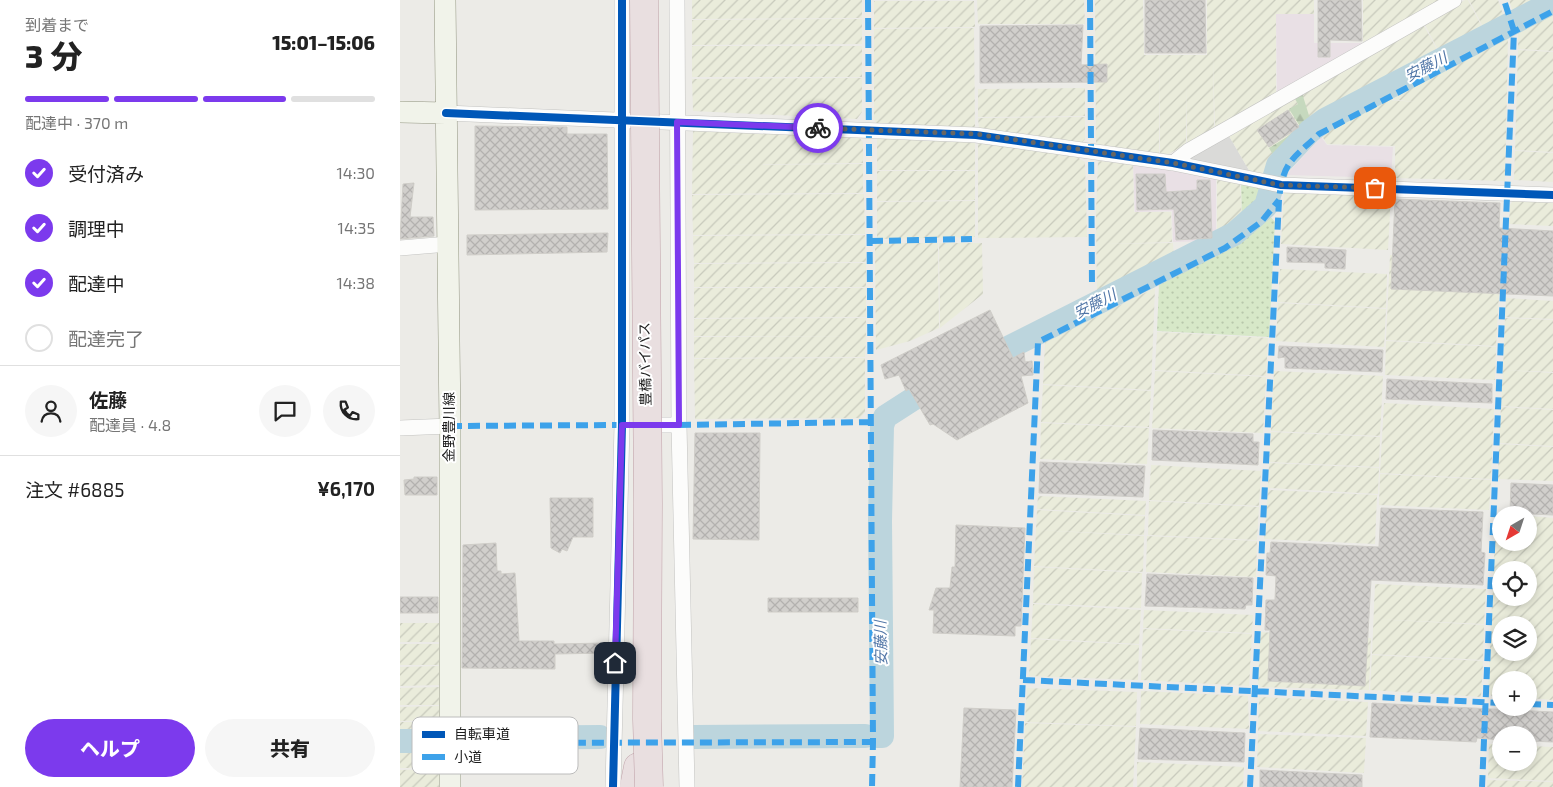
<!DOCTYPE html>
<html lang="ja">
<head>
<meta charset="utf-8">
<style>
	body { margin:0; font-family:"Exo 2","Noto Sans JP",sans-serif; background:#f6f6f6; color:#222; height:100vh; display:flex; flex-direction:column; font-size:19px; white-space:nowrap }
	* { box-sizing:border-box; margin:0 }
	p { font-size:16px; color:#767676 }
	.icon { flex:none; width:28px; height:28px; fill:none; stroke:currentColor; stroke-width:2; stroke-linecap:round; stroke-linejoin:round }
	.map { position:relative; flex:1; overflow:hidden }
	.drawer { display:flex; flex-direction:column; background:#fff; width:400px }
	.drawer>* { flex:none }
	.needle { width:32px; rotate:219deg }
	.buttons { position:absolute; left:1092px; top:506px; display:grid; gap:10px }
	.buttons a { display:grid; place-items:center; width:45px; height:45px; border-radius:50%; background:#fff; box-shadow:0 2px 8px #0003; font-size:25px }
	.pin { position:absolute; display:grid; place-items:center; width:42px; height:42px; color:#fff; margin:-21px; border-radius:10px; box-shadow:0 2px 8px #0006 }
	.courier { position:absolute; display:grid; place-items:center; width:50px; height:50px; margin:-25px; border:4px solid #7c3aed; border-radius:50%; background:#fff; color:#222; box-shadow:0 1px 6px #0007 }
	.summary em { font-style:normal; font-weight:800 }
	.summary div { display:flex; flex-direction:column-reverse }
	.summary { display:flex; align-items:center; justify-content:space-between; height:85px; padding:0 25px }
	h1 { font-size:32px; font-weight:800; line-height:38px }
	.bar { display:grid; grid-template-columns:repeat(4,1fr); gap:8px 5px; align-content:center; height:60px; padding:0 25px }
	.bar i { height:6px; border-radius:4px; background:#e0e0e0 }
	.bar .current { background:#7c3aed }
	.bar p { grid-column:span 4 }
	.line { display:flex; align-items:center; gap:12px; padding:0 25px; border-top:1px solid #e0e0e0 }
	.line div { flex:1 }
	.round { display:grid; place-items:center; flex:none; width:52px; height:52px; border-radius:26px; background:#f6f6f6 }
	ol { padding:0 25px; list-style:none }
	li { display:flex; align-items:center; gap:15px; height:55px }
	li p { margin-inline-start:auto }
	li .icon { padding:5px; border-radius:50%; background:#7c3aed; color:#fff; stroke-width:4 }
	li:last-child { color:#767676 }
	li i { width:28px; height:28px; border:2px solid #e0e0e0; border-radius:50% }
	.action { display:flex; gap:10px; margin-top:auto; padding:10px 25px }
	.action a { flex:1; height:58px; border-radius:30px; background:#7c3aed; color:#fff; font-size:20px; font-weight:800; line-height:58px; text-align:center }
	.action a+a { background:#f6f6f6; color:#222 }
	main { display:flex; flex:1; min-height:0 }
	.map>svg:first-child { display:block }
	.industrial { fill:#e9e0e5 }
	.religious { fill:#dadad8 }
	.farmland { fill:url(#farmland-furrows); fill-rule:evenodd }
	.grass { fill:url(#grass-dots) }
	.forest { fill:url(#forest-firs) }
	.lines { fill:none; stroke-linecap:round; stroke-linejoin:round }
	.river { stroke:#bcd5dd; stroke-width:24 }
	.building { fill:url(#building-cross-hatch); stroke:#cfcdc8 }
	.street-casing { stroke:#c3c3c1; stroke-width:16 }
	.secondary-casing { stroke:#929580; stroke-width:22 }
	.highway-casing { stroke:#bfa0a7; stroke-width:29 }
	.street { stroke:#fcfcfb; stroke-width:15 }
	.secondary { stroke:#f1f3ea; stroke-width:21 }
	.highway { stroke:#e9dfe0; stroke-width:28 }
	.highway-bridge-casing { stroke:#bfa0a7; stroke-width:29; stroke-linecap:butt }
	.highway-bridge { stroke:#e9dfe0; stroke-width:28 }
	.quiet { stroke:#3da2ea; stroke-width:6; stroke-dasharray:12 6; stroke-linecap:butt }
	.cycleway-casing { stroke:#fff; stroke-width:11 }
	.cycleway { stroke:#0057b8; stroke-width:8 }
	.done { stroke:#666664; stroke-width:5; stroke-dasharray:0 9 }
	.route { stroke:#7c3aed; stroke-width:6 }
	.labels { text-anchor:middle; stroke-width:4; stroke-linejoin:round; paint-order:stroke }
	.street-label { font-size:14px; fill:#1e1e1e; stroke:#fff }
	.water-label { font-size:15px; font-style:italic; fill:#5176a7; stroke:#fff }
	.key { fill:#fff; stroke:#bcbcbc; stroke-width:1 }
	.key-label { font-size:14px; fill:#1e1e1e }
</style>
</head>
<body>
<main>
<section class="drawer">
<div class="summary"><div><h1>3 分</h1><p>到着まで</p></div><em>15:01–15:06</em></div>
<div class="bar"><i class="current"></i><i class="current"></i><i class="current"></i><i></i><p>配達中 · 370 m</p></div>
<ol>
<li><svg class="icon" aria-label="check" viewBox="0 0 24 24"><path d="M5 12l5 5 9-10"/></svg>受付済み<p>14:30</p></li>
<li><svg class="icon" aria-label="check" viewBox="0 0 24 24"><path d="M5 12l5 5 9-10"/></svg>調理中<p>14:35</p></li>
<li><svg class="icon" aria-label="check" viewBox="0 0 24 24"><path d="M5 12l5 5 9-10"/></svg>配達中<p>14:38</p></li>
<li><i></i>配達完了</li>
</ol>
<div class="line" style="height:90px"><a class="round"><svg class="icon" aria-label="person" viewBox="0 0 24 24"><circle cx="12" cy="8" r="4"/><path d="M4 21q1-7 8-7t8 7"/></svg></a><div><b>佐藤</b><p>配達員 · 4.8</p></div><a class="round"><svg class="icon" aria-label="chat" viewBox="0 0 24 24"><path d="M4 5h16v11H9l-5 4z"/></svg></a><a class="round"><svg class="icon" aria-label="phone" viewBox="0 0 24 24"><path d="M5 4h4l2 5-3 2q2 4 5 5l2-3 5 2v4C11 20 4 13 5 4z"/></svg></a></div>
<div class="line" style="height:65px"><div>注文 #6885</div><b>¥6,170</b></div>
<div class="action"><a>ヘルプ</a><a>共有</a></div>
</section>
<div class="map">
<svg width="1153" height="787" viewBox="0 0 1153 787">
	<defs>
		<pattern id="farmland-furrows" width="10" height="10" patternUnits="userSpaceOnUse" patternTransform="scale(1.25)"><rect width="10" height="10" fill="#eaecdb"/><path d="M-1 1l2-2M0 10L10 0M9 11l2-2" fill="none" stroke="#c8cabc"/></pattern>
		<pattern id="grass-dots" width="8" height="8" patternUnits="userSpaceOnUse" patternTransform="scale(1.25)"><rect width="8" height="8" fill="#d7e8c8"/><path d="M2 2h.1M6 6h.1" fill="none" stroke="#b8c7ab" stroke-width="1.8" stroke-linecap="round"/></pattern>
		<pattern id="forest-firs" width="22" height="20" patternUnits="userSpaceOnUse" patternTransform="scale(1.25)"><rect width="22" height="20" fill="#c6d9be"/><path d="M5 1l3.5 6h-7zM16 11l3.5 6h-7z" fill="#aabaa3"/></pattern>
		<pattern id="building-cross-hatch" width="8" height="8" patternUnits="userSpaceOnUse" patternTransform="scale(1.25)"><rect width="8" height="8" fill="#d1cfcc"/><path d="M0 0l8 8M0 8l8-8" fill="none" stroke="#b3b1af"/></pattern>
	</defs>
	<rect width="100%" height="100%" fill="#ecebe7"/>
	<path class="industrial" d="M 876,14 L 914,14 L 914,43 L 966,43 L 877,94 Z
		M 921,137 L 927,145 L 993,147 L 991,178 L 886,175 Z
		M 733,164 L 816,178 L 816,241 L 773,242 L 772,211 L 735,212 Z"/>
	<path class="religious" d="M 829,136 L 850,172 L 790,161 L 791,157 Z"/>
	<path class="farmland" d="M 292,0 L 462,0 L 462,18 L 292,19 Z
		M 577,0 L 684,0 L 685,24 L 578,24 Z
		M 695,0 L 743,0 L 744,55 L 807,55 L 807,0 L 914,0 L 914,14 L 876,14 L 876,94 L 815,129 L 813,54 L 814,129 L 787,144 L 786,85 L 786,144 L 767,155 L 760,155 L 759,72 L 759,155 L 702,149 L 696,143 Z
		M 963,0 L 1043,0 L 963,42 Z
		M 1065,0 L 1068,0 L 1084,31 L 1040,54 L 1024,23 Z
		M 1069,0 L 1098,0 L 1105,20 L 1085,31 Z
		M 1109,0 L 1144,0 L 1114,15 Z
		M 474,1 L 574,1 L 575,27 L 474,28 Z
		M 1153,14 L 1153,51 L 1118,49 L 1118,33 Z
		M 462,19 L 462,44 L 292,45 L 292,20 Z
		M 1023,24 L 1040,55 L 912,122 L 902,92 Z
		M 574,28 L 575,128 L 481,125 L 476,123 L 474,118 L 474,29 Z
		M 1108,37 L 1105,181 L 995,178 L 995,146 L 927,144 L 922,136 L 931,129 L 988,100 L 1016,102 L 989,99 Z
		M 292,46 L 462,46 L 462,77 L 292,77 Z
		M 1118,50 L 1153,52 L 1153,152 L 1115,150 Z
		M 462,78 L 462,112 L 457,119 L 293,111 L 292,79 Z
		M 685,88 L 685,116 L 578,117 L 578,89 Z
		M 902,92 L 912,122 L 876,162 L 871,177 L 850,172 L 829,136 Z
		M 685,117 L 685,139 L 681,144 L 579,128 L 578,118 Z
		M 293,130 L 458,136 L 463,142 L 463,163 L 303,165 L 463,164 L 463,193 L 292,194 Z
		M 477,137 L 575,140 L 575,170 L 477,170 Z
		M 578,142 L 677,157 L 685,162 L 687,237 L 578,238 Z
		M 1115,151 L 1153,153 L 1153,182 L 1114,180 Z
		M 698,161 L 733,164 L 734,212 L 771,212 L 772,242 L 704,244 L 773,243 L 774,262 L 697,302 L 696,213 L 724,212 L 696,213 Z
		M 477,171 L 575,171 L 575,200 L 477,201 Z
		M 817,178 L 840,183 L 842,222 L 817,240 Z
		M 886,190 L 991,193 L 988,250 L 881,244 L 884,193 Z
		M 464,194 L 465,234 L 293,235 L 292,195 Z
		M 1115,198 L 1153,201 L 1153,226 L 1109,224 L 1110,205 Z
		M 575,201 L 575,237 L 477,239 L 477,202 Z
		M 465,235 L 466,262 L 294,263 L 293,236 Z
		M 475,243 L 538,243 L 539,328 L 510,341 L 476,350 Z
		M 539,243 L 582,243 L 583,294 L 540,328 Z
		M 990,255 L 1101,261 L 1096,346 L 986,340 Z
		M 466,263 L 466,287 L 294,287 L 294,264 Z
		M 880,269 L 987,274 L 986,308 L 878,302 Z
		M 294,288 L 466,288 L 466,317 L 294,318 Z
		M 755,288 L 751,390 L 643,384 L 645,342 Z
		M 1106,298 L 1153,301 L 1153,319 L 1105,317 Z
		M 878,303 L 986,309 L 984,347 L 876,341 Z
		M 466,318 L 466,336 L 294,336 L 294,319 Z
		M 1105,318 L 1153,320 L 1153,372 L 1103,370 Z
		M 757,332 L 868,338 L 866,376 L 755,370 Z
		M 466,336 L 465,357 L 294,358 L 294,337 Z
		M 986,341 L 1096,347 L 1095,380 L 985,375 Z
		M 465,358 L 465,412 L 460,418 L 295,419 L 294,359 Z
		M 1103,370 L 1153,373 L 1153,409 L 1101,406 Z
		M 755,371 L 866,377 L 863,433 L 752,428 Z
		M 874,371 L 983,376 L 980,436 L 871,431 Z
		M 643,385 L 751,391 L 749,427 L 641,422 Z
		M 984,403 L 1094,409 L 1091,479 L 980,473 Z
		M 1101,407 L 1153,410 L 1153,446 L 1099,443 Z
		M 641,423 L 749,428 L 747,464 L 640,459 Z
		M 871,432 L 980,437 L 979,467 L 869,462 Z
		M 1099,444 L 1153,447 L 1153,481 L 1098,479 Z
		M 869,463 L 979,468 L 978,494 L 868,488 Z
		M 751,465 L 861,471 L 859,506 L 749,500 Z
		M 980,474 L 1091,480 L 1089,510 L 979,505 Z
		M 868,490 L 977,495 L 975,544 L 864,539 Z
		M 638,496 L 746,501 L 745,515 L 637,509 Z
		M 749,501 L 859,507 L 857,540 L 748,535 Z
		M 637,510 L 745,516 L 744,535 L 636,530 Z
		M 1096,515 L 1102,515 L 1101,542 L 1129,542 L 1129,516 L 1153,518 L 1153,700 L 1129,698 L 1129,680 L 1101,680 L 1101,697 L 1093,697 L 1088,693 ZM 1101,570 L 1129,570 L 1129,598 L 1101,598 ZM 1101,625 L 1129,625 L 1129,652 L 1101,652 Z
		M 636,530 L 744,536 L 743,572 L 634,566 Z
		M 747,536 L 857,541 L 856,577 L 746,572 Z
		M 634,567 L 742,573 L 741,608 L 633,603 Z
		M 975,584 L 1086,589 L 1084,624 L 974,619 L 1084,625 L 1083,660 L 972,654 Z
		M 633,604 L 741,610 L 739,644 L 631,638 Z
		M 744,610 L 853,615 L 852,633 L 743,628 Z
		M 0,623 L 41,623 L 41,642 L 0,642 Z
		M 743,629 L 852,634 L 849,686 L 741,680 Z
		M 860,632 L 971,638 L 969,690 L 861,687 L 858,684 Z
		M 631,639 L 739,645 L 738,680 L 629,676 Z
		M 0,644 L 41,644 L 41,665 L 0,665 Z
		M 972,655 L 1083,661 L 1081,697 L 970,690 Z
		M 41,666 L 41,685 L 0,686 L 0,667 Z
		M 41,687 L 42,705 L 0,705 L 0,688 Z
		M 627,688 L 737,692 L 736,726 L 625,722 Z
		M 741,691 L 848,696 L 849,729 L 740,724 Z
		M 859,697 L 968,702 L 966,736 L 858,731 Z
		M 41,706 L 42,720 L 0,721 L 0,707 Z
		M 0,722 L 42,722 L 42,737 L 0,737 Z
		M 625,723 L 736,727 L 733,787 L 622,787 Z
		M 858,734 L 966,738 L 964,773 L 857,767 Z
		M 1089,744 L 1101,744 L 1101,762 L 1129,762 L 1129,746 L 1153,747 L 1153,781 L 1088,778 Z
		M 0,745 L 42,745 L 42,768 L 0,768 Z
		M 737,762 L 844,767 L 843,787 L 737,787 Z
		M 42,769 L 42,787 L 0,787 L 0,770 Z
		M 1087,780 L 1153,782 L 1153,787 L 1087,787 Z"/>
	<path class="grass" d="M 841,183 L 868,189 L 864,201 L 842,222 Z
		M 870,216 L 875,222 L 869,337 L 757,331 L 759,285 C 798,265 837,246 870,216 Z"/>
	<path class="forest" d="M 902,93 L 911,122 L 877,161 L 869,148 L 901,128 L 889,109 L 898,104 L 895,99 Z"/>
	<g class="lines">
		<path class="river" d="M 580,362 L 834,234 L 866,206 L 878,165 L 910,131 L 925,120 L 1153,2
			M 477,736 L 482,736 L 480,521 L 482,426 L 485,417 L 541,381
			M 294,737 L 465,736
			M 57,740 L 84,738 L 200,737
			M 0,741 L 43,741"/>
	</g>
	<path class="building" d="M 745,0 L 805,0 L 806,53 L 745,53 Z
		M 918,0 L 961,0 L 962,41 L 930,40 L 930,57 L 918,57 Z
		M 683,25 L 681,65 L 707,64 L 707,82 L 580,83 L 580,26 Z
		M 888,110 L 899,127 L 869,147 L 857,130 Z
		M 75,126 L 167,127 L 167,134 L 207,134 L 208,209 L 75,210 Z
		M 736,174 L 765,174 L 766,192 L 797,190 L 797,180 L 810,180 L 812,238 L 776,240 L 774,209 L 737,210 Z
		M 14,183 L 10,217 L 33,217 L 34,236 L 0,239 L 3,184 Z
		M 995,199 L 1100,203 L 1099,228 L 1153,231 L 1153,296 L 991,289 Z
		M 208,233 L 207,252 L 67,255 L 67,235 Z
		M 887,247 L 946,250 L 945,269 L 925,268 L 925,263 L 887,262 Z
		M 590,310 L 613,358 L 624,352 L 625,362 L 632,361 L 633,375 L 621,376 L 628,403 L 557,440 L 533,424 L 530,425 L 509,389 L 506,391 L 499,375 L 485,379 L 481,365 Z
		M 879,346 L 983,350 L 982,372 L 885,368 L 885,357 L 878,358 Z
		M 987,379 L 1092,384 L 1092,403 L 986,399 Z
		M 753,430 L 853,434 L 853,442 L 859,442 L 858,465 L 752,460 Z
		M 295,433 L 360,433 L 359,540 L 293,539 Z
		M 640,462 L 745,466 L 743,497 L 639,493 Z
		M 14,477 L 37,477 L 37,495 L 5,495 L 4,480 L 14,479 Z
		M 1111,483 L 1153,485 L 1153,515 L 1110,513 Z
		M 150,498 L 193,498 L 193,537 L 173,537 L 167,551 L 162,549 L 160,553 L 151,548 Z
		M 981,508 L 1083,512 L 1081,552 L 1085,553 L 1083,585 L 971,580 L 965,686 L 868,681 L 870,630 L 865,630 L 866,600 L 875,600 L 876,576 L 866,575 L 867,553 L 870,553 L 871,542 L 979,547 Z
		M 556,525 L 625,528 L 621,626 L 615,626 L 615,636 L 533,633 L 534,610 L 529,610 L 536,588 L 550,588 L 552,567 L 555,567 Z
		M 96,543 L 97,571 L 101,571 L 101,574 L 115,573 L 119,641 L 154,641 L 154,644 L 207,643 L 207,653 L 155,654 L 155,669 L 62,668 L 63,545 Z
		M 747,574 L 853,578 L 852,605 L 846,605 L 845,609 L 745,606 Z
		M 0,597 L 38,597 L 38,613 L 0,613 Z
		M 368,598 L 458,598 L 458,612 L 368,612 Z
		M 972,703 L 1153,712 L 1153,742 L 1129,741 L 1129,735 L 1101,735 L 1101,740 L 1077,738 L 1076,742 L 970,737 Z
		M 564,708 L 616,710 L 612,787 L 560,787 Z
		M 740,728 L 845,733 L 844,762 L 738,759 Z
		M 860,770 L 962,775 L 962,787 L 860,787 Z"/>
	<g class="lines">
		<defs>
			<path id="street" d="M 277,0 L 279,425 L 287,787
				M 46,113 L 576,135 L 773,163 L 881,185 L 1153,195
				M 773,163 L 788,151 L 1054,0
				M 0,248 L 48,244
				M 241,425 L 279,425
				M 0,428 L 50,426
				M 213,787 L 222,425 L 222,0"/>
			<path id="secondary" d="M 45,0 L 50,426 L 50,787
				M 0,112 L 46,113"/>
			<path id="highway" d="M 234,787 L 238,767"/>
		</defs>
		<use href="#street" class="street-casing"/>
		<use href="#secondary" class="secondary-casing"/>
		<use href="#highway" class="highway-casing"/>
		<use href="#street" class="street"/>
		<use href="#secondary" class="secondary"/>
		<use href="#highway" class="highway"/>
		<defs>
			<path id="highway-bridge" d="M 244,0 L 248,503 L 247,719 L 249,787"/>
		</defs>
		<use href="#highway-bridge" class="highway-bridge-casing"/>
		<use href="#highway-bridge" class="highway-bridge"/>
		<path class="quiet" d="M 468,0 L 473,742 L 472,787
			M 690,0 L 692,286
			M 471,241 L 572,239
			M 279,425 L 469,422
			M 50,426 L 222,425
			M 623,680 L 1101,703
			M 1129,704 L 1153,705
			M 50,754 L 78,743 L 473,742
			M 618,787 L 638,342 L 825,248 L 861,222 L 879,200
			M 850,787 L 879,200 C 883,161 892,160 919,134 L 1153,11
			M 1082,787 L 1114,31 L 1104,0"/>
		<defs>
			<path id="cycleway" d="M 46,113 L 576,135 L 773,163 L 881,185 L 1153,195
				M 213,787 L 222,425 L 222,0"/>
		</defs>
		<use href="#cycleway" class="cycleway-casing"/>
		<use href="#cycleway" class="cycleway"/>
	</g>
	<g class="lines">
		<path class="done" d="M 418,128 L 576,134 L 773,163 L 880,185 L 975,188"/>
		<path class="route" d="M 215,663 L 222,425 L 279,425 L 277,122 L 418,128"/>
	</g>
	<g class="labels">
		<g class="street-label">
			<text transform="translate(245 364) rotate(-91)" y="5">豊橋バイパス</text>
			<text transform="translate(49 427) rotate(-90)" y="5">金野豊川線</text>
		</g>
		<g class="water-label">
			<text transform="translate(1026 67) rotate(-27)" y="5">安藤川</text>
			<text transform="translate(695 304) rotate(-27)" y="5">安藤川</text>
			<text transform="translate(481 643) rotate(-91)" y="5">安藤川</text>
		</g>
	</g>
	<rect x="12" y="717" width="166" height="57" rx="8" class="key"/>
	<rect x="22" y="731" width="23" height="7" fill="#0057b8"/>
	<rect x="22" y="754" width="23" height="6" fill="#3da2ea"/>
	<g class="key-label">
		<text x="54" y="739">自転車道</text>
		<text x="54" y="762">小道</text>
	</g>
</svg>
<div class="buttons">
<a><svg class="needle" viewBox="-14 -14 28 28"><path d="M0-13l5 13h-10z" fill="#e53935"/><path d="M0 13l5-13h-10z" fill="#767676"/></svg></a>
<a><svg class="icon" aria-label="locate" viewBox="0 0 24 24"><circle cx="12" cy="12" r="6"/><path d="M12 2v4M12 18v4M2 12h4M18 12h4"/></svg></a>
<a><svg class="icon" aria-label="layers" viewBox="0 0 24 24"><path d="M12 4l9 5-9 5-9-5zM3 14l9 5 9-5"/></svg></a>
<a>+</a>
<a>−</a>
</div>
<div class="pin" style="left:975px;top:188px;background:#ea580c"><svg class="icon" aria-label="bag" viewBox="0 0 24 24"><path d="M5 8h14l-1 12H6zM9 8a3 3 0 0 1 6 0"/></svg></div>
<div class="pin" style="left:215px;top:663px;background:#1f2937"><svg class="icon" aria-label="home" viewBox="0 0 24 24"><path d="M3 11l9-7 9 7M6 9v11h12V9"/></svg></div>
<div class="courier" style="left:418px;top:128px"><svg class="icon" aria-label="bike" viewBox="0 0 24 24"><circle cx="6" cy="16" r="4"/><circle cx="18" cy="16" r="4"/><path d="M6 16l4-8h5l3 8M10 8l3 8H6M13 5h3"/></svg></div>
</div>
</main>
</body>
</html>
